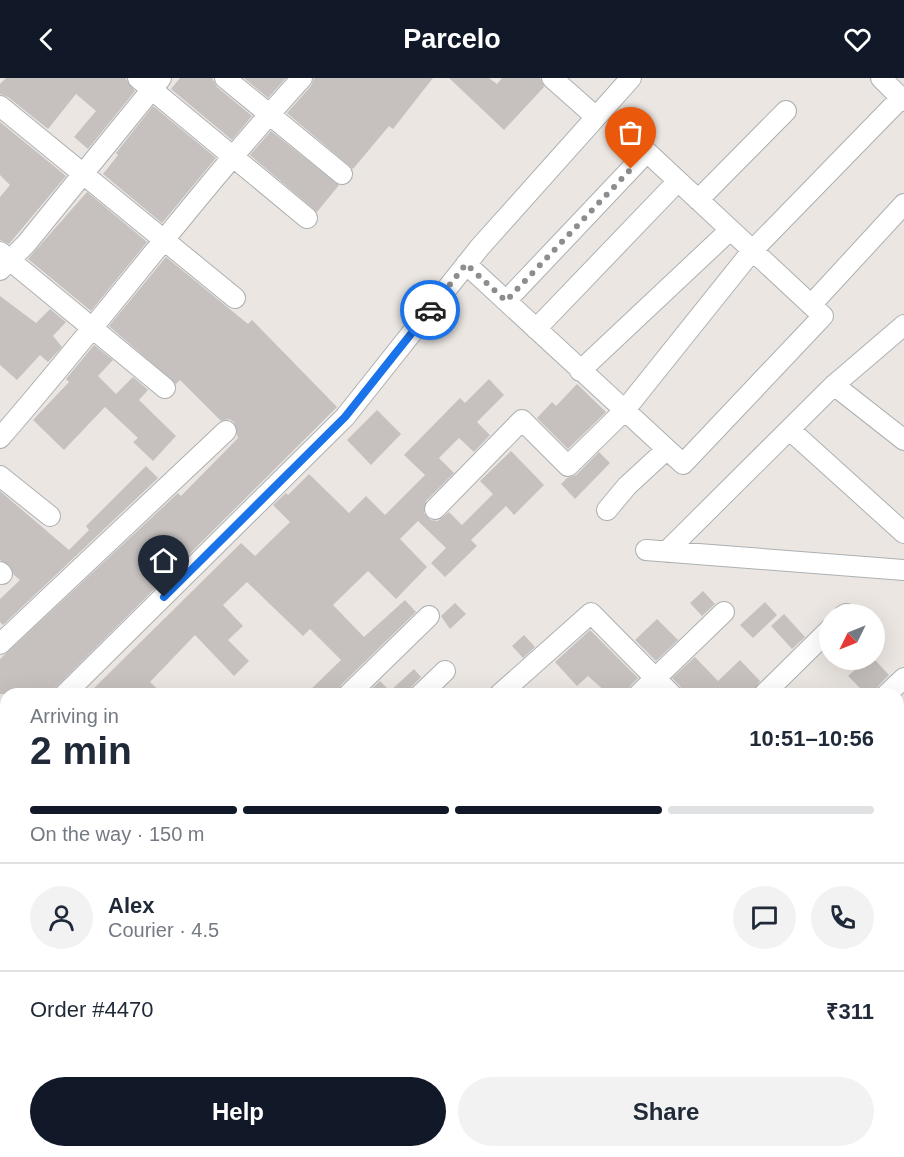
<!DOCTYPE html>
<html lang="en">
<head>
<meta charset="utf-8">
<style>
	body { margin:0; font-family:Helvetica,sans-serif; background:#f2f2f3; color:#1f2937; height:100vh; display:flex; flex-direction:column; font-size:22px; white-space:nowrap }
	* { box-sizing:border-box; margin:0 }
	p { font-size:20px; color:#747a83 }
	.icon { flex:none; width:33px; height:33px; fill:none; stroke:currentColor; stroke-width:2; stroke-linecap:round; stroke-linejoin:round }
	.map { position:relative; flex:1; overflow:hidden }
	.details { position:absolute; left:0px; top:610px; width:904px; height:470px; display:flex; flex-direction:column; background:#fff; border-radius:18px 18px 0 0; box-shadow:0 6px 24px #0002 }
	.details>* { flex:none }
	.needle { width:39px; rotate:227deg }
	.controls { position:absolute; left:819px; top:526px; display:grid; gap:12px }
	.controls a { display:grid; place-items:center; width:66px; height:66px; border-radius:50%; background:#fff; box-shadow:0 6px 24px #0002; font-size:30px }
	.pin { position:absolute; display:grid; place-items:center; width:51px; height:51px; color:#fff; margin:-62px -26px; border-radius:50% 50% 50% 0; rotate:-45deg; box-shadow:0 0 6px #0007 }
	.pin .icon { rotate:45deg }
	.courier { position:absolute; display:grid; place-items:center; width:60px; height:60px; margin:-30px; border:4px solid #1a73e8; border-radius:50%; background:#fff; color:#222; box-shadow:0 2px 8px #0007 }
	.overview em { font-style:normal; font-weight:800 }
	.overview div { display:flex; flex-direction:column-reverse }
	.overview { display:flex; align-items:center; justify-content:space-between; height:102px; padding:0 30px }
	h1 { font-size:39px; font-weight:800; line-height:45px }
	.bar { display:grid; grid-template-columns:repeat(4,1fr); gap:9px 6px; align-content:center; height:72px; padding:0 30px }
	.bar i { height:8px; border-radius:4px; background:#e0e1e3 }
	.bar .selected { background:#111827 }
	.bar p { grid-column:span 4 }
	.line { display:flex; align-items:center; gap:15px; padding:0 30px; border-top:2px solid #e0e1e3 }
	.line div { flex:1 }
	.round { display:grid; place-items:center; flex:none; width:63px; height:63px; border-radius:32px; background:#f2f2f3 }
	.button { display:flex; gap:12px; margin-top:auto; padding:12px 30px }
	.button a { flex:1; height:69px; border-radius:36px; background:#111827; color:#fff; font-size:24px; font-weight:800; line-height:69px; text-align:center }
	.button a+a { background:#f2f2f3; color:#1f2937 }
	header { display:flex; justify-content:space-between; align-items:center; height:78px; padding:0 30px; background:#111827; color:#fff; font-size:27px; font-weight:800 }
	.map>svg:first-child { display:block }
	.building { fill:#c6c1be }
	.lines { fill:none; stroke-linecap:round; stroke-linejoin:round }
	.minor-casing { stroke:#acb0b2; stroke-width:22 }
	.minor { stroke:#fff; stroke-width:20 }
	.done { stroke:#8c8e8d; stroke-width:6; stroke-dasharray:0 10.8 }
	.route { stroke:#1a73e8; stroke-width:8 }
</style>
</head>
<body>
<header><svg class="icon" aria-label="back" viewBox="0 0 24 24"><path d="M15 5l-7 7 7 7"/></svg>Parcelo<svg class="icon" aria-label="heart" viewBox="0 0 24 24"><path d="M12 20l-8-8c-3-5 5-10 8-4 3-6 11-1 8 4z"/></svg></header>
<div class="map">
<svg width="904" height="1079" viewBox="0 0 904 1079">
	<rect width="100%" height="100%" fill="#ebe6e1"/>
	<path class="building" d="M 6,0 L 125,0 L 135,13 L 88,71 L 74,59 L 96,33 L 76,16 L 48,51 L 8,19 L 0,16 L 0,6 Z
		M 180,0 L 212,0 L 217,9 L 252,38 L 232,62 L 171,11 Z
		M 244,0 L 286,0 L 268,20 Z
		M 314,0 L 433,0 L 393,51 L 389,48 L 353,91 L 287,35 L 311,8 Z
		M 449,0 L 489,0 L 497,6 L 502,0 L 540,0 L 544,9 L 504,52 Z
		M 153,28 L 216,80 L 162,145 L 103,96 L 118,77 L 116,75 Z
		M 0,44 L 66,98 L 9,166 L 0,162 L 0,119 L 10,107 L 0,97 Z
		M 271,53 L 339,107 L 317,134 L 250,77 Z
		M 87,114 L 147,164 L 91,233 L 28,181 Z
		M 166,179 L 248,246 L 252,242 L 337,329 L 49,616 L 0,616 L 0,581 L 178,415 L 181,418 L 238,360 L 234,344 L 229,341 L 221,343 L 180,302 L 176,306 L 109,248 Z
		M 0,218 L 36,245 L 50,231 L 66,244 L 53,258 L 62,269 L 48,284 L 40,277 L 17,302 L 0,287 Z
		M 94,267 L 113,282 L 98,298 L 116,316 L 133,299 L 148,312 L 139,322 L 176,358 L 153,383 L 133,364 L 138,360 L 105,329 L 64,372 L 33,342 L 69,304 L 66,301 Z
		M 489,301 L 504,317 L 477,344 L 490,357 L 474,374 L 459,360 L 439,380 L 454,395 L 426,423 L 424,435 L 431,442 L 438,443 L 449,434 L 462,447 L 493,416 L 480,403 L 511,373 L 544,407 L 514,437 L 506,428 L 471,462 L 477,468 L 445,499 L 431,485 L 446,470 L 418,443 L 400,461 L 427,489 L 396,521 L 368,493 L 333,527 L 364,559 L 405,522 L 416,534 L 341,607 L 337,616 L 306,616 L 341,582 L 310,551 L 303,558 L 247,504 L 223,527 L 243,548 L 228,562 L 249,583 L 234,598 L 195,557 L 150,604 L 163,616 L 88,616 L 241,465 L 255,478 L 290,444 L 273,427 L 286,415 L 288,417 L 309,396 L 349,435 L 366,418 L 385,437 L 425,397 L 404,377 L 460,320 L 465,325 Z
		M 577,306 L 606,334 L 568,371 L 537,340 L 552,324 L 556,328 Z
		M 377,332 L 401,356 L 371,387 L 347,362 Z
		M 599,374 L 610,385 L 575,421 L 561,406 L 567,400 L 576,397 Z
		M 146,388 L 158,400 L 3,547 L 0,544 L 0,521 L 20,502 L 14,497 L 10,488 L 0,482 L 0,413 L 69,472 L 89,452 L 86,448 Z
		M 703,513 L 715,526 L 702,538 L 690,525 Z
		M 765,524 L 777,537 L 753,560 L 740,547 Z
		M 455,525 L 466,536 L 450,551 L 441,538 Z
		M 784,536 L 805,559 L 792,571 L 771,548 Z
		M 657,541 L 678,562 L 656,583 L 635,562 Z
		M 590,552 L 638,600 L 630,608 L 627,616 L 608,616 L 588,598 L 577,608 L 555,584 Z
		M 524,557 L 535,569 L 523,580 L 512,568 Z
		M 695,579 L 718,603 L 740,582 L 760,603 L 752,616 L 683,616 L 680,608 L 672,600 Z
		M 866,582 L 875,582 L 889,597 L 878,608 L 875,616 L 866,616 L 848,598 Z
		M 414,591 L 421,599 L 412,608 L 409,616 L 366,616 L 380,603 L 390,613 Z"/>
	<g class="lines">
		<defs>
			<path id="minor" d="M 138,0 L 307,140
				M 225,0 L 342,96
				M 552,0 L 596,39
				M 881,0 L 901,20
				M 0,28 L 235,220
				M 698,122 L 786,33
				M 0,174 L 165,310
				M 466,186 L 683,386 L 823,238 L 647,74 L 506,223
				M 0,192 L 26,166 L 161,0
				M 811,227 L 904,126
				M 536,251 L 678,103
				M 580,293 L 730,152
				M 834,307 L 904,362
				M 790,352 L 904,455
				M 0,360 C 103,242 196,116 302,0
				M 0,398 L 50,438
				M 435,431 L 522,342 L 568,388 L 624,333 L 752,173 L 901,20 L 904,23
				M 607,432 L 627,408 L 666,372
				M 646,472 L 904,492
				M 666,474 L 834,307 L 904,247
				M 0,494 L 2,496
				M 844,537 L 846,536
				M 0,566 L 226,353
				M 65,616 L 345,339 L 480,169 L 631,0
				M 349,616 L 429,538
				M 421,616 L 445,593
				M 500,616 L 591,535 L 671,616
				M 639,616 L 724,534
				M 764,616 L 830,551
				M 887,616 L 904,600
				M 0,682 L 6,676
				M 0,714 L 6,720
				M 898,732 L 904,726
				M 0,740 L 6,746
				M 898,853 L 904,859
				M 898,1003 L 904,1008
				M 173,1074 L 178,1079
				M 330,1074 L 335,1079
				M 359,1074 L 364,1079
				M 646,1074 L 650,1079
				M 234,1079 L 239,1074
				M 433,1079 L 438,1074
				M 580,1079 L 585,1074
				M 787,1079 L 792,1074"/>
		</defs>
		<use href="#minor" class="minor-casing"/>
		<use href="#minor" class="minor"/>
	</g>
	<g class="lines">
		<path class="done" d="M 430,232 L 466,186 L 506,223 L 631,91"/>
		<path class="route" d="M 164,519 L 345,339 L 430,232"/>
	</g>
</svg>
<div class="controls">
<a><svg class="needle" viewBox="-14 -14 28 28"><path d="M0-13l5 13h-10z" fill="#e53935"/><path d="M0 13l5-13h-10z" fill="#747a83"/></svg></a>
</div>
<div class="pin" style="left:631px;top:91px;background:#ea580c"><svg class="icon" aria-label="bag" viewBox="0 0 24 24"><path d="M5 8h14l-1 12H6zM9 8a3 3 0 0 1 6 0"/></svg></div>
<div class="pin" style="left:164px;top:519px;background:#1f2937"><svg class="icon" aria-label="home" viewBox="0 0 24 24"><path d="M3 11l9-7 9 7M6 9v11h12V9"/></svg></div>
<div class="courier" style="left:430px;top:232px"><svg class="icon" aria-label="car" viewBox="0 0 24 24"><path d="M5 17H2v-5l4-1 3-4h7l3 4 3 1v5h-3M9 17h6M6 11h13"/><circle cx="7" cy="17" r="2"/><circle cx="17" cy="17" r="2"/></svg></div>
<section class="details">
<div class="overview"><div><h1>2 min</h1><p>Arriving in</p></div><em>10:51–10:56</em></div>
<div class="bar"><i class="selected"></i><i class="selected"></i><i class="selected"></i><i></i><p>On the way · 150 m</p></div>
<div class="line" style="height:108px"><a class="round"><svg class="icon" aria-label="person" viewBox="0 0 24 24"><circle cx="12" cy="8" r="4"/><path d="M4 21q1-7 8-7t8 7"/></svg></a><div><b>Alex</b><p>Courier · 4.5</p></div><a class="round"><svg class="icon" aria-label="chat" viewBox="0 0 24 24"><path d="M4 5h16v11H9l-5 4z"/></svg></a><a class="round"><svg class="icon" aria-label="phone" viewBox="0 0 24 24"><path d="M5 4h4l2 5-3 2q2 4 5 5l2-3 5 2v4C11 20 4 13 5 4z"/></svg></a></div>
<div class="line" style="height:78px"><div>Order #4470</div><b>₹311</b></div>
<div class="button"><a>Help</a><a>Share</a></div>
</section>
</div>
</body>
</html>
